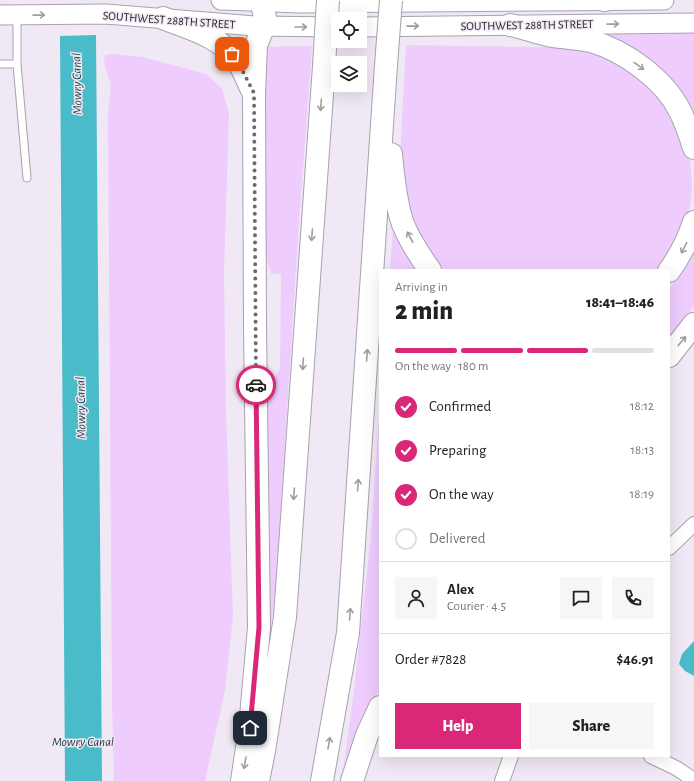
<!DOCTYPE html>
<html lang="en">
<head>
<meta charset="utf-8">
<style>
	body { margin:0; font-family:"Alegreya Sans",sans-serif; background:#f6f6f6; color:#222; height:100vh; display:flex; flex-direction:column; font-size:15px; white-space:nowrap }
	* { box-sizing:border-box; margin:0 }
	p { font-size:13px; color:#767676 }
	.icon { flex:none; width:22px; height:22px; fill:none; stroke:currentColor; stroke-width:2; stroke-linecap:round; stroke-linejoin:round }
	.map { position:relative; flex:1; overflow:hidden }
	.panel { position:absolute; left:379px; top:269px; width:291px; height:488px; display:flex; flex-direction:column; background:#fff; border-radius:0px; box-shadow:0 4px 16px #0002 }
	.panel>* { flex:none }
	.buttons { position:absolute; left:331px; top:12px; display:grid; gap:8px }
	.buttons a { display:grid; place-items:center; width:36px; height:36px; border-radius:0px; background:#fff; box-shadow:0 4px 16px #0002; font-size:20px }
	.pin { position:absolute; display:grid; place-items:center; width:34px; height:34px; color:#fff; margin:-17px; border-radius:8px; box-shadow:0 2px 6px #0006 }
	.courier { position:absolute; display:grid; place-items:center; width:40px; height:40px; margin:-20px; border:3px solid #db2777; border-radius:50%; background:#fff; color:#222; box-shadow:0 1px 5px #0007 }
	.headline em { font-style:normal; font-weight:800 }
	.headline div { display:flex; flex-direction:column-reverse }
	.headline { display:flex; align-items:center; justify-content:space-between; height:68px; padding:0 16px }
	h1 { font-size:26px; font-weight:800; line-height:30px }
	.bar { display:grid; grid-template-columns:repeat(4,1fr); gap:6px 4px; align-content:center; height:48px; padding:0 16px }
	.bar i { height:5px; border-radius:3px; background:#e0e0e0 }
	.bar .on { background:#db2777 }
	.bar p { grid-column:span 4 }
	.line { display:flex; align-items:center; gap:10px; padding:0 16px; border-top:1px solid #e0e0e0 }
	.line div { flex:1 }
	.round { display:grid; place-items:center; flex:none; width:42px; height:42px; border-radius:0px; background:#f6f6f6 }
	ol { padding:0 16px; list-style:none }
	li { display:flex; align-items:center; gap:12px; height:44px }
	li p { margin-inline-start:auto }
	li .icon { padding:4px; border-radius:50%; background:#db2777; color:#fff; stroke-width:4 }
	li:last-child { color:#767676 }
	li i { width:22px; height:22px; border:2px solid #e0e0e0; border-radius:50% }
	.action { display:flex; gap:8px; margin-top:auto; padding:8px 16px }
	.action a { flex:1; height:46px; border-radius:0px; background:#db2777; color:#fff; font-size:16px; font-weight:800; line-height:46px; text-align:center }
	.action a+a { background:#f6f6f6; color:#222 }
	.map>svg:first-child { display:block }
	.green { fill:#eecdfe }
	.water { fill:#49bbc9 }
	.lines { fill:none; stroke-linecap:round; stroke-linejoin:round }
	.lane-casing { stroke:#a9a1ad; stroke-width:9 }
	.street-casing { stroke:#a9a1ad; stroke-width:16 }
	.secondary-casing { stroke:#a9a1ad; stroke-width:21 }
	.highway-casing { stroke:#a9a1ad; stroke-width:24 }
	.lane { stroke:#fff; stroke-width:7 }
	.street { stroke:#fff; stroke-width:14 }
	.secondary { stroke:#fff; stroke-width:19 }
	.highway { stroke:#fff; stroke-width:22 }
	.highway-bridge-casing { stroke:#a9a1ad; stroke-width:24; stroke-linecap:butt }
	.highway-bridge { stroke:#fff; stroke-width:22 }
	.oneway { stroke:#9e9d9f }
	.done { stroke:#6e6971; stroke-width:4; stroke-dasharray:0 7.2 }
	.route { stroke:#db2777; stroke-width:5 }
	.labels { text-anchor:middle; stroke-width:3; stroke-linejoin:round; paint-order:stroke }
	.street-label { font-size:12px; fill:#28252a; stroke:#f0e8f4 }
	.water-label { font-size:13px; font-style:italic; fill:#233d40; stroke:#f0e8f4 }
</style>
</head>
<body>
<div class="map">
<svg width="694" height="781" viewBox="0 0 694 781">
	<rect width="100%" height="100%" fill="#f0e8f4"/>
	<path class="green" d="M 694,32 L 694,127 L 598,35 Z
		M 406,45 L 595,48 L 608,53 L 664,98 L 690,157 L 692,185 L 691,202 L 688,216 L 661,270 L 444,270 L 429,251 L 414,222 L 408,207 L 400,156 Z
		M 312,46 L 299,222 L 276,583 L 264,686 L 266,392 L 274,381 L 278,370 L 280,369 L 281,274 L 271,274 L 271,270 L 269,269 L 268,264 L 263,263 L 260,47 Z
		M 111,54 L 143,57 L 206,74 L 222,89 L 229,114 L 224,274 L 226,412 L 233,616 L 225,690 L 205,781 L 114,781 L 112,704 L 108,115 L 111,84 L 104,64 L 105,55 Z
		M 393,226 L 401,245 L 418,270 L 390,270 Z
		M 694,246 L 694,306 L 683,323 L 669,339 L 669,288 L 673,284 Z
		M 380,401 L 380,691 L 342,779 L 355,682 L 371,534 Z"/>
	<path class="water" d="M 96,35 L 102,781 L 65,781 L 60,36 Z
		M 694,641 L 694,676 L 685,671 L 679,664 L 682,654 Z"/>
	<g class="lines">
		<defs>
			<path id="lane" d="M 0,64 L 17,64 L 17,15
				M 17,64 L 27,178"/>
			<path id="street" d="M 669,548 L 694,524
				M 651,756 L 676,768 L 694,780
				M 502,781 L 511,756"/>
			<path id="secondary" d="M 221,0 L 300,3 L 664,0
				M 0,15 L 106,14 L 255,26 L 338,27
				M 360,27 L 694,23"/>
			<path id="highway" d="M 604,0 L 605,0
				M 163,18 C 188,28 220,36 237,60 C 243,69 247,80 252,90
				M 510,25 C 524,28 538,33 552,36 C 565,38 578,38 591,41 C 625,51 664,79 680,111 C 686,123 690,135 694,148
				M 391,154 C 393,176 395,197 401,218 C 405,233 421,258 430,270
				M 669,271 C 680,256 688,240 694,222
				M 669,356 L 694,324
				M 242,781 L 250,728 L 259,627 L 255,327 L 254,93 L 256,45 L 264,26 L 265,17 L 261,0
				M 258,781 L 264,751 L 285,617 L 324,66
				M 322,781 L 348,633 L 386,65
				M 352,781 L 367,735 L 380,707"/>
		</defs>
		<use href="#lane" class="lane-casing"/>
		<use href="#street" class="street-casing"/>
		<use href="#secondary" class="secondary-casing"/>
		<use href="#highway" class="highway-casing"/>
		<use href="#lane" class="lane"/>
		<use href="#street" class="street"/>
		<use href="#secondary" class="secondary"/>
		<use href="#highway" class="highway"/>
		<defs>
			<path id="highway-bridge" d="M 386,65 L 391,0
				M 324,66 L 328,0"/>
		</defs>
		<use href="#highway-bridge" class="highway-bridge-casing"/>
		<use href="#highway-bridge" class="highway-bridge"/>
	</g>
	<defs><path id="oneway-shaft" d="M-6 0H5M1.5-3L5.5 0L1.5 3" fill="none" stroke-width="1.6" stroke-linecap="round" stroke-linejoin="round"/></defs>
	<g class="oneway">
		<use href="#oneway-shaft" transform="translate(39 15) rotate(-1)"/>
		<use href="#oneway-shaft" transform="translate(613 24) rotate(-1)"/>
		<use href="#oneway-shaft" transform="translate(413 26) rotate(-1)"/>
		<use href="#oneway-shaft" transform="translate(301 27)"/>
		<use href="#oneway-shaft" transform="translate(639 66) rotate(36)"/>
		<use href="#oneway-shaft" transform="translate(321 105) rotate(94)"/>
		<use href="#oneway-shaft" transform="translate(312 235) rotate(94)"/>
		<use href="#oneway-shaft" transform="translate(410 237) rotate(-118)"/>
		<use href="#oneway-shaft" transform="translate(684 248) rotate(117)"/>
		<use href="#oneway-shaft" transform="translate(682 341) rotate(-50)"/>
		<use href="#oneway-shaft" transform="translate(367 355) rotate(-86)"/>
		<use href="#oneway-shaft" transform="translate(303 364) rotate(94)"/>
		<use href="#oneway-shaft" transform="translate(358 485) rotate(-86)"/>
		<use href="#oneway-shaft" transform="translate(294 494) rotate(94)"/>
		<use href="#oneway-shaft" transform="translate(350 614) rotate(-86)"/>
		<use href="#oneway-shaft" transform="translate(329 743) rotate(-80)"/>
		<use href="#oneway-shaft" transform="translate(245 763) rotate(99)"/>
	</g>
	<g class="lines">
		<path class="done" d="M 232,54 L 240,66 L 254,93 L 256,385"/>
		<path class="route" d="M 250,728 L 259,627 L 256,385"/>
	</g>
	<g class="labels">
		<g class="street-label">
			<text transform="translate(169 20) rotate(4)" y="4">SOUTHWEST 288TH STREET</text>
			<text transform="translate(527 25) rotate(-1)" y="4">SOUTHWEST 288TH STREET</text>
		</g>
		<g class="water-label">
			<text transform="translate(76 84) rotate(-91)" y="5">Mowry Canal</text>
			<text transform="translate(80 408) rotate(-91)" y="5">Mowry Canal</text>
			<text x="83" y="746">Mowry Canal</text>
		</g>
	</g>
</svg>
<div class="buttons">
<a><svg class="icon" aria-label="locate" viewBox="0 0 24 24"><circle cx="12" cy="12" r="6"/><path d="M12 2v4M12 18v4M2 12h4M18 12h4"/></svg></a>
<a><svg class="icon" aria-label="layers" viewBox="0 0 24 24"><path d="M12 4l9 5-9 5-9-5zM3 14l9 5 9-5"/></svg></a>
</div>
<div class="pin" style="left:232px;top:54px;background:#ea580c"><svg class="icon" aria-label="bag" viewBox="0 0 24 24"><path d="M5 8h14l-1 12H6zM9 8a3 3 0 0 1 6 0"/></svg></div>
<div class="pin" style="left:250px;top:728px;background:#1f2937"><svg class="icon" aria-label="home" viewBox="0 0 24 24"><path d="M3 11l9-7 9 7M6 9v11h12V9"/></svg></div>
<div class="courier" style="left:256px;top:385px"><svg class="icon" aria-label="car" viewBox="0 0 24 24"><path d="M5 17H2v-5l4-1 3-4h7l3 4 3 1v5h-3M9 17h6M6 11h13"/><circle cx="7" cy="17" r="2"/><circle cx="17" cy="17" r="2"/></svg></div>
<section class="panel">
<div class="headline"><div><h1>2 min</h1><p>Arriving in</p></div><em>18:41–18:46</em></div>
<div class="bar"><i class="on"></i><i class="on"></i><i class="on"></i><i></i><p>On the way · 180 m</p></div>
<ol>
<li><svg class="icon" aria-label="check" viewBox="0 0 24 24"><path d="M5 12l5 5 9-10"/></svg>Confirmed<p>18:12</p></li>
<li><svg class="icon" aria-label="check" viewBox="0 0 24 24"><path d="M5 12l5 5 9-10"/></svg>Preparing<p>18:13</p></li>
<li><svg class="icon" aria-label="check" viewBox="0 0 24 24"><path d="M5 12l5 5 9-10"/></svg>On the way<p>18:19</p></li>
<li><i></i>Delivered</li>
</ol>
<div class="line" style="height:72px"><a class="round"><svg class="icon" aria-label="person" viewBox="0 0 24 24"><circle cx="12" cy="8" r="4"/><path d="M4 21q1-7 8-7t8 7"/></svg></a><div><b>Alex</b><p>Courier · 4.5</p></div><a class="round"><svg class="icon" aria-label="chat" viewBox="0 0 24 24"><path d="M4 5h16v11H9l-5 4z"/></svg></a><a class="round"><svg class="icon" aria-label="phone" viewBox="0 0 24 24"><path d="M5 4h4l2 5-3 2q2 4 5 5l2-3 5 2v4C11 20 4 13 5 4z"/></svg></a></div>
<div class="line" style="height:52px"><div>Order #7828</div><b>$46.91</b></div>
<div class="action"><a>Help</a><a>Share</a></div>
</section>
</div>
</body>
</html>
